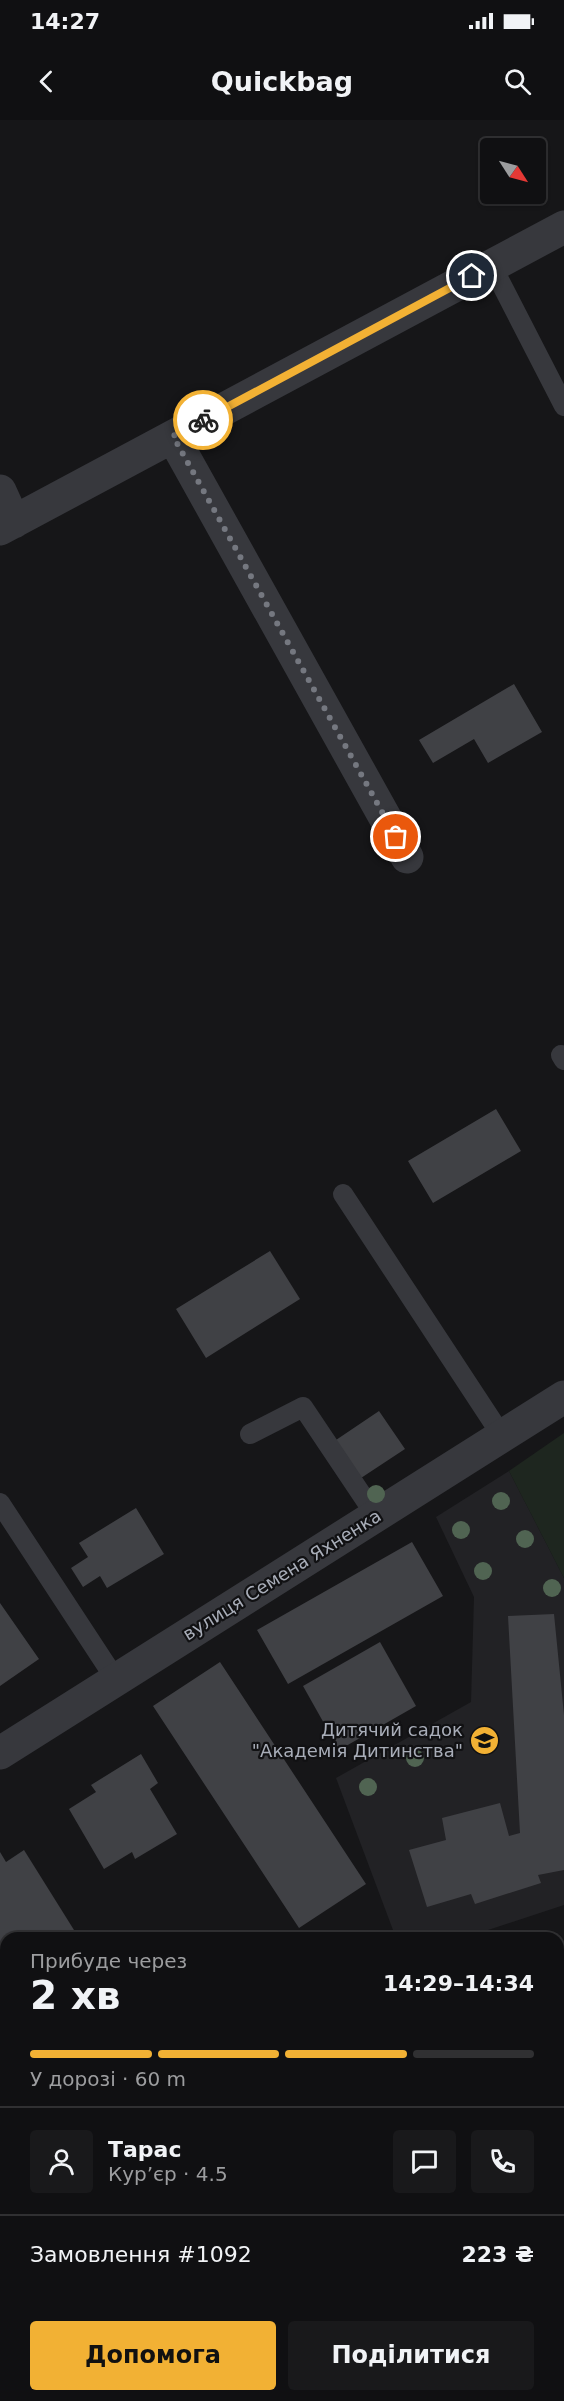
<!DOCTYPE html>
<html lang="uk">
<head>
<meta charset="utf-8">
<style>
	body { margin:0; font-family:"DejaVu Sans",sans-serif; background:#19191b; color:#f1f3f6; height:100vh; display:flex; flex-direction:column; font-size:22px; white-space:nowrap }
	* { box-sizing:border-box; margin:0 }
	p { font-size:20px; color:#9c9d9f }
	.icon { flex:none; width:33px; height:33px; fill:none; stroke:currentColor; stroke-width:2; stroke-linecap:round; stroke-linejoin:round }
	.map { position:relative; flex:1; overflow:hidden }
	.sheet { position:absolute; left:0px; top:1812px; width:564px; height:470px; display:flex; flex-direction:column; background:#101012; border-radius:18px 18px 0 0; box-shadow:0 2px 4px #0004,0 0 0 2px #303032 }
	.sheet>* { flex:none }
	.needle { width:39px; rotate:126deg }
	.fabs { position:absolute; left:480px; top:18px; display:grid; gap:12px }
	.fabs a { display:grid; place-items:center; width:66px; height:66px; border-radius:6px; background:#101012; box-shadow:0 2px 4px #0004,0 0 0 2px #303032; font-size:30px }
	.pin { position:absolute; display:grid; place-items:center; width:51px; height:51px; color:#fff; margin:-26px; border:3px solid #fff; border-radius:50%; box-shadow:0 2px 6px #0007 }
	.courier { position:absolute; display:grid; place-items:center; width:60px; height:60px; margin:-30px; border:4px solid #f2b134; border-radius:50%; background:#fff; color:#222; box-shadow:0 2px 8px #0007 }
	.summary em { font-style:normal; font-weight:600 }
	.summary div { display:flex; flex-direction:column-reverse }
	.summary { display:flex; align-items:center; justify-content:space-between; height:102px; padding:0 30px }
	h1 { font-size:39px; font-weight:600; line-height:45px }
	.bar { display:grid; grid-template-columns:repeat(4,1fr); gap:9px 6px; align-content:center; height:72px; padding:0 30px }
	.bar i { height:8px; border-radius:4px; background:#303032 }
	.bar .selected { background:#f2b134 }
	.bar p { grid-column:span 4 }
	.line { display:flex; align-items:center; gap:15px; padding:0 30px; border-top:2px solid #303032 }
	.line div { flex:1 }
	.round { display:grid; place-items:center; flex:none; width:63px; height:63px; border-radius:6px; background:#19191b }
	.button { display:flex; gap:12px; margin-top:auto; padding:12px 30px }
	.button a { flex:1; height:69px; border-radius:6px; background:#f2b134; color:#111; font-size:24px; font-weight:600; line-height:69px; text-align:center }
	.button a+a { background:#19191b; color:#f1f3f6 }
	.status { display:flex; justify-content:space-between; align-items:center; height:42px; padding:0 30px; background:#101012; direction:ltr }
	.status svg { height:16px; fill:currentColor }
	header { display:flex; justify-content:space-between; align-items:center; height:78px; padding:0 30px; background:#101012; font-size:27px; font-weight:600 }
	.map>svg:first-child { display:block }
	.built { fill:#222225 }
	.green { fill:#1e261f }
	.building { fill:#404145 }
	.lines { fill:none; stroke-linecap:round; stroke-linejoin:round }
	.service { stroke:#37383d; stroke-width:20 }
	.minor { stroke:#37383d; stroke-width:33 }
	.tertiary { stroke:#37383d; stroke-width:33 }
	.tree { fill:#506452 }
	.done { stroke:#757880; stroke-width:6; stroke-dasharray:0 10.8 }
	.route { stroke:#f2b134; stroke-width:8 }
	.labels { text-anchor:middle; stroke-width:4.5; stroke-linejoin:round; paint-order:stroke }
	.street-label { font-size:18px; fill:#a8adb8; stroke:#111113 }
	.poi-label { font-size:18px; fill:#a8adb8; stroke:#111113; text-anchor:end }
</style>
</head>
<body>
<div class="status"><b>14:27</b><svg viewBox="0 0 49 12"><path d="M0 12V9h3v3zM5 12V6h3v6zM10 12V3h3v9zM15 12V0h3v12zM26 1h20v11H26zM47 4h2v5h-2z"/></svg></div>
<header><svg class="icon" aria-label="back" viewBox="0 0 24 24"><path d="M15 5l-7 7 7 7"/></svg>Quickbag<svg class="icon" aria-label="search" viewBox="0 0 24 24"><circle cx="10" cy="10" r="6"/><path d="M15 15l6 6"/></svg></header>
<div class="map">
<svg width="564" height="2281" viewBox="0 0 564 2281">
	<rect width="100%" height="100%" fill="#161618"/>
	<path class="built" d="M 509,1351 L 564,1458 L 564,1785 L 464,1818 L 396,1818 L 336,1658 L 471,1582 L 474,1477 L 436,1397 Z"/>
	<path class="green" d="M 564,1313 L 564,1458 L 509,1351 Z"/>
	<path class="building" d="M 514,564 L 542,612 L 488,643 L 474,619 L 433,643 L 419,620 Z
		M 496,989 L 521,1031 L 433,1083 L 408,1041 Z
		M 270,1131 L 300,1179 L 206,1238 L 176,1189 Z
		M 379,1291 L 405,1329 L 361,1358 L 336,1320 Z
		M 136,1388 L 164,1434 L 107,1468 L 100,1456 L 83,1467 L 71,1448 L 88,1437 L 79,1423 Z
		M 412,1422 L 443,1476 L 288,1564 L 257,1510 Z
		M 0,1483 L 39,1539 L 0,1566 Z
		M 554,1494 L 564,1595 L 564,1750 L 538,1755 L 541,1763 L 475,1784 L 471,1774 L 427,1787 L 409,1730 L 446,1720 L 442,1698 L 500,1683 L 509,1716 L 520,1713 L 508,1496 Z
		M 380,1522 L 416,1586 L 339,1630 L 303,1566 Z
		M 220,1542 L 366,1764 L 299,1808 L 153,1586 Z
		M 141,1634 L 158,1663 L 150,1669 L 177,1714 L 135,1739 L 132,1732 L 104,1749 L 69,1689 L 96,1672 L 91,1665 Z
		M 24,1730 L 79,1818 L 6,1818 L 6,1901 L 0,1905 L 0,1732 L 6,1742 Z
		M 0,1956 L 6,1957 L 6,2122 L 0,2121 Z
		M 2,2268 L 6,2270 L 6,2276 L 24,2276 L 39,2281 L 0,2281 Z"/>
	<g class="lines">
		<path class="service" d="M 492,146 L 564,286
			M 561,935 L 564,940
			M 343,1074 L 502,1316
			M 250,1314 L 303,1287 L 376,1396
			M 0,1383 L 116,1560"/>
		<path class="minor" d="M 173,317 L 407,737
			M 0,371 L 14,402
			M 0,409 L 564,107
			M 0,1633 L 564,1277
			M 0,2252 L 6,2234
			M 503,2281 L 505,2276"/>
		<path class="tertiary" d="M 0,2173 L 6,2174
			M 558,2252 L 564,2253"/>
	</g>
	<g class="tree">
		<circle cx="376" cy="1374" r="9"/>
		<circle cx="501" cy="1381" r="9"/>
		<circle cx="461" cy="1410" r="9"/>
		<circle cx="525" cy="1419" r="9"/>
		<circle cx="483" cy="1451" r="9"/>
		<circle cx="552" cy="1468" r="9"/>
		<circle cx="415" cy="1638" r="9"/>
		<circle cx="368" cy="1667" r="9"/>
	</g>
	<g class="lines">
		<path class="done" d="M 203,300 L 173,316 L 396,717"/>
		<path class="route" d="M 203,300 L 472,156"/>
	</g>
	<defs>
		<symbol id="school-disc" viewBox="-11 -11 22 22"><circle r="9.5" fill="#f2b134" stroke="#111113"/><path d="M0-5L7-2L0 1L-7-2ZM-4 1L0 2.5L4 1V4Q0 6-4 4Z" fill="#111"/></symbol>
	</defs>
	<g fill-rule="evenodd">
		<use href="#school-disc" x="468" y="1604" width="33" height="33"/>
	</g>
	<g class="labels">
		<g class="street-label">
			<text transform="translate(282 1455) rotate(-32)" y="6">вулиця Семена Яхненка</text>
		</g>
		<g class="poi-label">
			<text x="463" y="1616">Дитячий садок<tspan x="463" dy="21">"Академія Дитинства"</tspan></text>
		</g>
	</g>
</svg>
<div class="fabs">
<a><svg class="needle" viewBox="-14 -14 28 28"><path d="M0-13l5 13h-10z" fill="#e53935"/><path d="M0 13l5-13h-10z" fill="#9c9d9f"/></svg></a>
</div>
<div class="pin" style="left:396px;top:717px;background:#ea580c"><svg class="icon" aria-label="bag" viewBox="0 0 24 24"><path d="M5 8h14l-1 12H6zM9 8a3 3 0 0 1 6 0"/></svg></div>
<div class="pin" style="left:472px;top:156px;background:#1f2937"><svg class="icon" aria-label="home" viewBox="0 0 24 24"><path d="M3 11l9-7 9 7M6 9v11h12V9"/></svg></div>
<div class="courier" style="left:203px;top:300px"><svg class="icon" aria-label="bike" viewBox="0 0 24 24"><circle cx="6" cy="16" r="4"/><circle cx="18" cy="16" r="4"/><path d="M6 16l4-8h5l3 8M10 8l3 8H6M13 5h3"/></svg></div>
<section class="sheet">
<div class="summary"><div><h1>2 хв</h1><p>Прибуде через</p></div><em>14:29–14:34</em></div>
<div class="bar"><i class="selected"></i><i class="selected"></i><i class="selected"></i><i></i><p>У дорозі · 60 m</p></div>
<div class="line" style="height:108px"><a class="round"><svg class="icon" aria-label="person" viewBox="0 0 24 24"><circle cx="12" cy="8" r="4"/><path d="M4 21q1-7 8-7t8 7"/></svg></a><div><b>Тарас</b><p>Кур’єр · 4.5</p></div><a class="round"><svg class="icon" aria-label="chat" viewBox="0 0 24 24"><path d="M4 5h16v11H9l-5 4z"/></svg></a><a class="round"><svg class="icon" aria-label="phone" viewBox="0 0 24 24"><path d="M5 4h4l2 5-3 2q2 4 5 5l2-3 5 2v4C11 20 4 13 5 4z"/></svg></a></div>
<div class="line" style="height:78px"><div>Замовлення #1092</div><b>223 ₴</b></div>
<div class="button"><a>Допомога</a><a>Поділитися</a></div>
</section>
</div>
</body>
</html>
